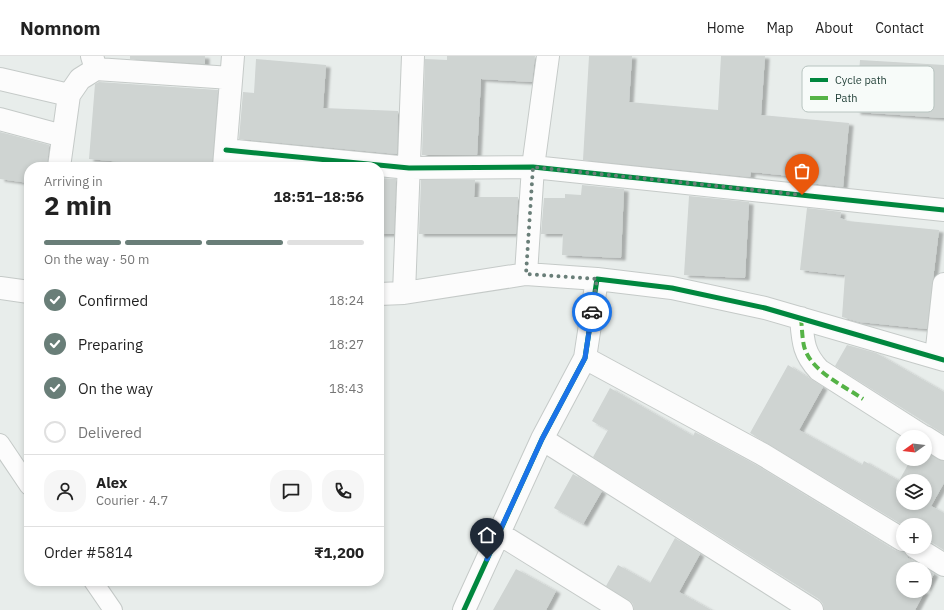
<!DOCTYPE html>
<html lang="en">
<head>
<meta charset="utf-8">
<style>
	body { margin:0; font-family:"IBM Plex Sans",sans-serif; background:#f6f6f6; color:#222; height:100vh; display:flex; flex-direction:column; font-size:15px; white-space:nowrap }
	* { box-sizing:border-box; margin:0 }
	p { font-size:13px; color:#767676 }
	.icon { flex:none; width:22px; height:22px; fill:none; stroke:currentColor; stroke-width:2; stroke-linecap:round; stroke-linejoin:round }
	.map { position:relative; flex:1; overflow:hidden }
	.sheet { position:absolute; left:24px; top:106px; width:360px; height:424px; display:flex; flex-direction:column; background:#fff; border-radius:16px; box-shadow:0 2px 6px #0003 }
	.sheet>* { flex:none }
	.needle { width:26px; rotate:255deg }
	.controls { position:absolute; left:896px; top:374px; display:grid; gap:8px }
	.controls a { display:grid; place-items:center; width:36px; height:36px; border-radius:50%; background:#fff; box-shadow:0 2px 6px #0003; font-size:20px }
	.pin { position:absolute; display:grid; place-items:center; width:34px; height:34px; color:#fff; margin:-41px -17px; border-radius:50% 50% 50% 0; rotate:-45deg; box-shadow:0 0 4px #0007 }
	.pin .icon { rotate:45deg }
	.courier { position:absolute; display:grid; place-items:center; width:40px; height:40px; margin:-20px; border:3px solid #1a73e8; border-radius:50%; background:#fff; color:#222; box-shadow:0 1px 5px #0007 }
	.head em { font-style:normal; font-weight:700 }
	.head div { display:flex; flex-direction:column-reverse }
	.head { display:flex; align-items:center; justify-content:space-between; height:68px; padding:0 20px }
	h1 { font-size:26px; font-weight:700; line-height:30px }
	.bar { display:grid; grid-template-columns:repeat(4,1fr); gap:6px 4px; align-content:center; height:48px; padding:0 20px }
	.bar i { height:5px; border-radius:3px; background:#e0e0e0 }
	.bar .current { background:#697e78 }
	.bar p { grid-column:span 4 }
	.line { display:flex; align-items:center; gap:10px; padding:0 20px; border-top:1px solid #e0e0e0 }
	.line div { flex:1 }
	.round { display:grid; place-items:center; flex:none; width:42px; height:42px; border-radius:16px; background:#f6f6f6 }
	ol { padding:0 20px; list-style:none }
	li { display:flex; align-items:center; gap:12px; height:44px }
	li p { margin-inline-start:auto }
	li .icon { padding:4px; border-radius:50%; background:#697e78; color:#fff; stroke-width:4 }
	li:last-child { color:#767676 }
	li i { width:22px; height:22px; border:2px solid #e0e0e0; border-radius:50% }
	header { display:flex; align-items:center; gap:24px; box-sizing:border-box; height:56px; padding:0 20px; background:#fff; border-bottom:1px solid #e0e0e0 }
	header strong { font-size:19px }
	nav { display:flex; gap:22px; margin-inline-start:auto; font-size:14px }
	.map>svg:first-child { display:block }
	.building { fill:#cfd4d2; fill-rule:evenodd; filter:url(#shadow) }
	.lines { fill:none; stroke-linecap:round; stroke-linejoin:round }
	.service-casing { stroke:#c5cac8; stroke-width:20 }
	.minor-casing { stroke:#c5cac8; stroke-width:24 }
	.service { stroke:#fcfcfc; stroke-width:18 }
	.minor { stroke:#fcfcfc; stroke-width:22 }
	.quiet { stroke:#55b346; stroke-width:4; stroke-dasharray:8 4; stroke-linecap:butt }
	.cycleway-casing { stroke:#f7fbf9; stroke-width:8 }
	.cycleway { stroke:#00873e; stroke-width:5 }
	.done { stroke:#697e78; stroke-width:4; stroke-dasharray:0 7.2 }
	.route { stroke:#1a73e8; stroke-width:5 }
	.key { fill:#f7fbf9; stroke:#b8c4c0; stroke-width:1 }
	.key-label { font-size:11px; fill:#24423a }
</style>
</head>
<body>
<header>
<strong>Nomnom</strong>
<nav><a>Home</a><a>Map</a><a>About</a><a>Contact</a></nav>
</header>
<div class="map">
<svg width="944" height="554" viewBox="0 0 944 554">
	<defs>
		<filter id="shadow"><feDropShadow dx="4.5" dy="2.5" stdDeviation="1" flood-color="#0004"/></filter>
	</defs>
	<rect width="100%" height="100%" fill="#e8edeb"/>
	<path class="building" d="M 130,0 L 205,0 L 205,8 L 130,3 Z
		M 447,0 L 535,0 L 532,26 L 481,23 L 477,99 L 422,99 L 425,3 L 447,4 Z
		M 589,0 L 632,0 L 629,46 L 718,54 L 721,0 L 765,0 L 761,59 L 849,67 L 843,131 L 810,127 L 811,122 L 751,116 L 750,121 L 583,104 Z
		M 256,3 L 326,9 L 323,52 L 398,55 L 397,98 L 239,83 L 243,36 L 254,37 Z
		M 860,4 L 944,9 L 944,62 L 856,56 Z
		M 99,26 L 218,34 L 212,111 L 179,111 L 89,103 L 95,28 Z
		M 0,76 L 49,89 L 47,111 L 29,111 L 29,127 L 0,123 Z
		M 237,108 L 271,111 L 237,111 Z
		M 379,122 L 396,123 L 394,178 L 379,178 Z
		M 421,124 L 475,124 L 474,141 L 518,141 L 516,178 L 419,178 Z
		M 582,129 L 624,133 L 621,202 L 562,199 L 563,178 L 541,178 L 544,142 L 565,142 L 565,138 L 581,139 Z
		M 689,140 L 749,146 L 745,222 L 684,219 Z
		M 807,152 L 841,156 L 840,162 L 848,165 L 939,174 L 927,273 L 860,266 L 842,261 L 845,219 L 800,214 Z
		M 847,289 L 876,297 L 944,336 L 944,378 L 835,310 Z
		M 788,309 L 823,331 L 799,374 L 862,409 L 864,405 L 899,425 L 911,403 L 925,403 L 925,396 L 944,405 L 944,427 L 931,450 L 944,457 L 944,494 L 925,482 L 925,469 L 903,469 L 750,377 ZM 903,425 L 925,425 L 925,447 L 903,447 Z
		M 610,332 L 693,380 L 695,376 L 756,409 L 896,495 L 904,496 L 908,502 L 934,518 L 915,554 L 824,554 L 823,548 L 819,543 L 593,401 L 608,374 L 592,365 ZM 903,513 L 925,513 L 925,535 L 903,535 Z
		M 573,418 L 602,435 L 583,468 L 554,452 Z
		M 675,482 L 700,498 L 679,536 L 711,554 L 634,554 L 633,548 L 629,544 L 606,530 L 618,509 L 650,527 Z
		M 516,513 L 556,535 L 546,554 L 493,554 Z"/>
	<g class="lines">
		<defs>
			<path id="service" d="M 0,387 L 29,430
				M 93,525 L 113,554"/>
			<path id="minor" d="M 92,0 L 96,13 L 231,22
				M 0,23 L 69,39
				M 0,63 L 63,80
				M 226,94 L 409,112 L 533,111 L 944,154
				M 59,111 L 69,39 L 80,23 L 96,13
				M 224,111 L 233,0
				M 526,218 L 533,111 L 548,0
				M 0,232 L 29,236
				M 404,237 L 413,0
				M 379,238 L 404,237 L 526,218 L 597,223
				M 801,262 C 803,285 803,297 819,314 L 924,381
				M 936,301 L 944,228
				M 585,302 L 762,398 L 903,484
				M 925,381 L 944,393
				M 542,383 L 812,554
				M 498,477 L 622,554
				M 915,491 L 944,509
				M 464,554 L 542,383 L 585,302 L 597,223 L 672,232 L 765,252 L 944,304"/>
		</defs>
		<use href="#service" class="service-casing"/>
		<use href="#minor" class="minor-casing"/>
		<use href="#service" class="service"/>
		<use href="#minor" class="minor"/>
		<path class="quiet" d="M 801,262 C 802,271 802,281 804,290 C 810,315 843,329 863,343"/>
		<defs>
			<path id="cycleway" d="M 226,94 L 409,112 L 533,111 L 944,154
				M 464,554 L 542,383 L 585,302 L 597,223 L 672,232 L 765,252 L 944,304"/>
		</defs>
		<use href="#cycleway" class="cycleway-casing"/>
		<use href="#cycleway" class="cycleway"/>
	</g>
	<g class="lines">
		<path class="done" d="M 592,256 L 597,223 L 526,218 L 533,111 L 802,139"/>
		<path class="route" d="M 487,503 L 542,383 L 585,302 L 592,256"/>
	</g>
	<rect x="802" y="10" width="132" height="46" rx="6" class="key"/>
	<rect x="810" y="22" width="18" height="4" fill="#00873e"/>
	<rect x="810" y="40" width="18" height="4" fill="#55b346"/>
	<g class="key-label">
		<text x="835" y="28">Cycle path</text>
		<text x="835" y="46">Path</text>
	</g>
</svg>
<div class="controls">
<a><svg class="needle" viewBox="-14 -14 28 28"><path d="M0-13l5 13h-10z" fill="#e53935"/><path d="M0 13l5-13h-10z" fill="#767676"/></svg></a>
<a><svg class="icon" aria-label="layers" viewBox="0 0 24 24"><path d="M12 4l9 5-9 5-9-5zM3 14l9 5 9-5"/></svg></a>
<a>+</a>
<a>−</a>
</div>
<div class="pin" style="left:802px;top:139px;background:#ea580c"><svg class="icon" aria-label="bag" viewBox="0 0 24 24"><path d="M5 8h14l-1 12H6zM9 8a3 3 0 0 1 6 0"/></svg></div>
<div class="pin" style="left:487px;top:503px;background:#1f2937"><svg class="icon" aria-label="home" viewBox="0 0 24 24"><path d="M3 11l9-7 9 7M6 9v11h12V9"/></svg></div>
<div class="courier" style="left:592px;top:256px"><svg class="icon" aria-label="car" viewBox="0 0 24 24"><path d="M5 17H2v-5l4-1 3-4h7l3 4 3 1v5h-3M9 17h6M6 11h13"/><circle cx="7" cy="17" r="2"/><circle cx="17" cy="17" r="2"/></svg></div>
<section class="sheet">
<div class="head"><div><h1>2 min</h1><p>Arriving in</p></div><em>18:51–18:56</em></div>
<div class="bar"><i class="current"></i><i class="current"></i><i class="current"></i><i></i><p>On the way · 50 m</p></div>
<ol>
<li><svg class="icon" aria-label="check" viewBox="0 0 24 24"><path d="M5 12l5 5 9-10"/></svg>Confirmed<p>18:24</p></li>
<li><svg class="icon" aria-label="check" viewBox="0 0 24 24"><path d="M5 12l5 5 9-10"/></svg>Preparing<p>18:27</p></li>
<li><svg class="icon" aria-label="check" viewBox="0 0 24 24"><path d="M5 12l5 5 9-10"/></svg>On the way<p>18:43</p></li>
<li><i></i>Delivered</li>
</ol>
<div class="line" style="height:72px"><a class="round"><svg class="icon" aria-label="person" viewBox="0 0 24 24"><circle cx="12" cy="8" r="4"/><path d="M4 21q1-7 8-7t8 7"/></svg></a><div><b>Alex</b><p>Courier · 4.7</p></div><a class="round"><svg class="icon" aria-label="chat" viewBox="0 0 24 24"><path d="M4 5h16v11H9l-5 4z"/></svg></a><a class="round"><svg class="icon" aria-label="phone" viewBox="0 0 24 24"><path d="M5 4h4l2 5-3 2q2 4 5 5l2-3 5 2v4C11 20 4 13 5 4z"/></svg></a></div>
<div class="line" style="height:52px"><div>Order #5814</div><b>₹1,200</b></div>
</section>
</div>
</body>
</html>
